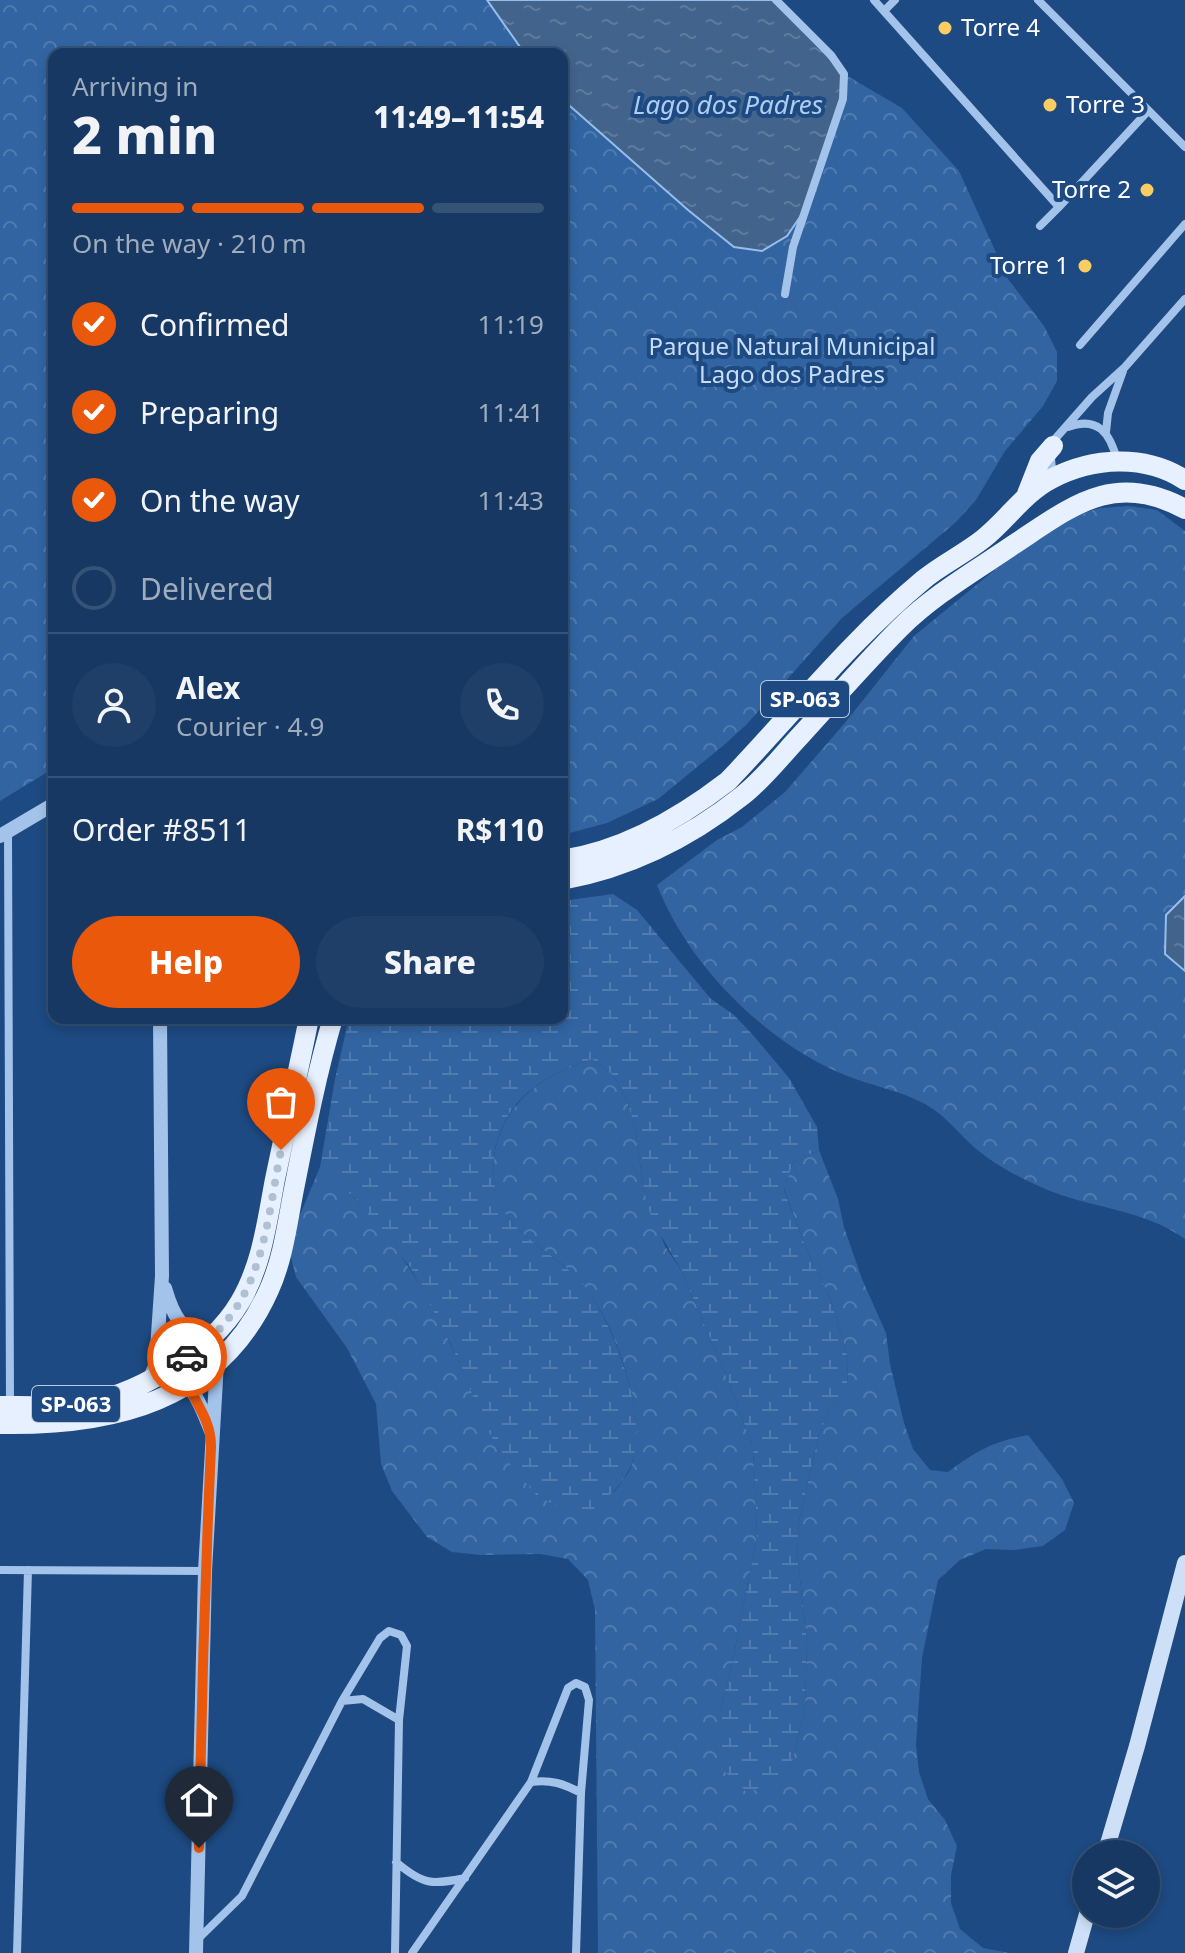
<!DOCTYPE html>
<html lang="en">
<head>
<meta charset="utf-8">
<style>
	body { margin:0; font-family:"Noto Sans",sans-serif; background:#1f3f68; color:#f1f3f6; height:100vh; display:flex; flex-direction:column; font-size:30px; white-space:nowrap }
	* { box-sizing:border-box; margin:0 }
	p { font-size:26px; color:#9eacbe }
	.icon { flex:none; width:44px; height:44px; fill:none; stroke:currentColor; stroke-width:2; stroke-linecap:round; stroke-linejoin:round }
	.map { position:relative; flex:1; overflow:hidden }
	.side { position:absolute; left:48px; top:48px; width:520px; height:976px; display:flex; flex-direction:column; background:#163862; border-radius:16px; box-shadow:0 4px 12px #0003,0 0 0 2px #355277 }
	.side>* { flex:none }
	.fabs { position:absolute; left:1072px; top:1840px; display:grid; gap:16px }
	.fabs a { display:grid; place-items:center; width:88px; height:88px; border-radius:50%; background:#163862; box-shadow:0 4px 12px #0003,0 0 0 2px #355277; font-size:40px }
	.pin { position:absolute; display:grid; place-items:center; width:68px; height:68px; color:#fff; margin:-82px -34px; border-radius:50% 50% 50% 0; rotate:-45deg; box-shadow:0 0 8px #0007 }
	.pin .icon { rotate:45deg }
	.courier { position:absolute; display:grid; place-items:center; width:80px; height:80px; margin:-40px; border:6px solid #ea580c; border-radius:50%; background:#fff; color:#222; box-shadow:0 2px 10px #0007 }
	.headline em { font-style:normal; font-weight:800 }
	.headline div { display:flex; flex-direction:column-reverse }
	.headline { display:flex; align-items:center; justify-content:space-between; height:136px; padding:0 24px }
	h1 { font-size:52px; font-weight:800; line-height:60px }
	.bar { display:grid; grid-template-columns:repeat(4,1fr); gap:12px 8px; align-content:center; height:96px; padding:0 24px }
	.bar i { height:10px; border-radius:6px; background:#355277 }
	.bar .current { background:#ea580c }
	.bar p { grid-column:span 4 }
	.line { display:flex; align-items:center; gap:20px; padding:0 24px; border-top:2px solid #355277 }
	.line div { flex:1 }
	.round { display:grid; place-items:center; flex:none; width:84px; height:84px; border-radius:42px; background:#1f3f68 }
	ol { padding:0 24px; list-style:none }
	li { display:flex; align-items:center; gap:24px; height:88px }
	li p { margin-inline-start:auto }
	li .icon { padding:8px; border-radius:50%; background:#ea580c; color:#fff; stroke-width:4 }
	li:last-child { color:#9eacbe }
	li i { width:44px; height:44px; border:4px solid #355277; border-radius:50% }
	.primary-button { display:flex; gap:16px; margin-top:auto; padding:16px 24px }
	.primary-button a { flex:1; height:92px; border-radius:48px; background:#ea580c; color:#fff; font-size:32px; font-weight:800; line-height:92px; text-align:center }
	.primary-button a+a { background:#1f3f68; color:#f1f3f6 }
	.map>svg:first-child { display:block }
	.forest { fill:url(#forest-crowns) }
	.wetland { fill:url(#wetland-marsh) }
	.water { fill:url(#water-ripples); stroke:#96beeb; stroke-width:2 }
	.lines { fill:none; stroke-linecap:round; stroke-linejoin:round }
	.minor { stroke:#a3c3ea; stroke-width:8 }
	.tertiary { stroke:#a3c3ea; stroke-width:14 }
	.secondary { stroke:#cee0f7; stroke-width:16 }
	.primary { stroke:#e7f0fe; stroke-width:20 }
	.done { stroke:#b0c0d3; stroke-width:8; stroke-dasharray:0 14.4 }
	.route { stroke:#ea580c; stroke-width:10 }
	.poi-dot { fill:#f9cd62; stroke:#1d4a82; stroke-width:3 }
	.labels { text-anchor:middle; stroke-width:8; stroke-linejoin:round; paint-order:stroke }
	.shield { fill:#1d4a82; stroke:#bbc9da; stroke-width:2 }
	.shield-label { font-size:22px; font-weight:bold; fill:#fff }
	.poi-label { font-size:24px; fill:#fff; stroke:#1d4a82; text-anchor:start }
	.park-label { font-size:24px; fill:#c8ddf7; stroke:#1d4a82 }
	.water-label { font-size:26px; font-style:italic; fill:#afcdf1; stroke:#1d4a82 }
</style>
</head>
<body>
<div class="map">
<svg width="1185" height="1953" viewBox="0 0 1185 1953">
	<defs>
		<pattern id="forest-crowns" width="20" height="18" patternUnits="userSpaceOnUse" patternTransform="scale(2)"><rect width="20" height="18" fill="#3164a1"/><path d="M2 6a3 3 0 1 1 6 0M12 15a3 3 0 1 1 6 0" fill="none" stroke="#507baf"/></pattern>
		<pattern id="wetland-marsh" width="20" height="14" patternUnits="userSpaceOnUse" patternTransform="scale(2)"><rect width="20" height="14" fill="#3164a1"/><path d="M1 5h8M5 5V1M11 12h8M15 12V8" fill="none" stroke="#507baf"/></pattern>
		<pattern id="water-ripples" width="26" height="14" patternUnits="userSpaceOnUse" patternTransform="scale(2)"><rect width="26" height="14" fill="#42638c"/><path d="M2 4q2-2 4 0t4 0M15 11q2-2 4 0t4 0" fill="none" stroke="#5e7a9d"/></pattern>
	</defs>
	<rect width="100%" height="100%" fill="#1d4a82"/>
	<path class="forest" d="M 0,0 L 776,0 L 844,74 L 902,108 L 959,171 L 1008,279 L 1044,326 L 1057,352 L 1057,381 L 1043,406 L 1005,451 L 976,500 L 956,522 L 842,618 L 746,725 L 724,745 L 658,799 L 607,823 L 562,835 L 562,54 L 54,54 L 54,768 L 0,801 Z
		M 1129,506 L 1157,510 L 1185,531 L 1185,1239 C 1144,1209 1088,1208 1043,1188 C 1018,1177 995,1165 975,1148 C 958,1133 944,1114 925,1104 C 899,1090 871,1086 845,1075 C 766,1043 688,965 657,885 L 717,840 L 742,827 L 785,792 L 844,724 L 914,636 L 1002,564 L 1072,517 L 1100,508 Z
		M 592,1059 L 614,1076 L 627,1101 L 635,1128 L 644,1191 L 665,1246 L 681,1270 L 722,1365 L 753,1447 L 757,1535 L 734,1655 L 720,1711 L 745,1791 L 773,1787 L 792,1763 L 805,1706 L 807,1643 L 797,1552 L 799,1521 L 819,1434 L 831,1407 L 847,1387 L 848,1358 L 831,1301 L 806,1248 L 784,1189 L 793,1162 L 819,1150 L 838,1199 L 844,1227 L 862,1279 L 886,1333 L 890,1364 L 904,1423 L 913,1449 L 930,1470 L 948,1472 C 976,1451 994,1441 1028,1435 L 1062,1479 L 1074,1503 L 1065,1530 L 1043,1546 L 1015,1550 L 986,1549 L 960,1560 L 938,1580 L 922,1658 L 916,1744 L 919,1772 L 928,1799 L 945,1820 L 957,1846 L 951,1875 L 951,1903 L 960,1929 L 983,1948 L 1010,1953 L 598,1953 L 595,1610 L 588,1580 L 568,1559 L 540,1554 L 481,1555 L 452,1552 L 427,1537 L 392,1491 L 381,1464 L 376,1404 L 347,1348 L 296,1277 L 289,1249 L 297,1222 L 320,1167 C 378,1212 421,1279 451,1345 C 468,1381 481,1418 500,1452 L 614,1492 C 619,1485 628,1476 631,1467 C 649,1415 615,1319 578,1279 C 558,1257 528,1243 509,1219 C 483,1187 491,1132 519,1102 C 539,1080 565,1068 592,1059 Z"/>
	<path class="wetland" d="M 613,894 L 637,910 L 710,998 L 734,1015 L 753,1035 L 789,1078 L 817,1127 L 819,1150 L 793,1162 L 784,1190 L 806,1248 L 831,1301 L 848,1358 L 847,1388 L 831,1407 L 819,1434 L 799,1521 L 797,1552 L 807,1643 L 805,1706 L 792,1763 L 774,1787 L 746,1791 L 724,1771 L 717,1742 L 720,1711 L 734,1655 L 757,1535 L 753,1447 L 722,1365 L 681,1270 L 652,1220 L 644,1191 L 635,1128 L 627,1101 L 614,1076 L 592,1059 C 565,1068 539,1080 519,1101 C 491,1132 483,1185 509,1219 C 528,1243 561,1259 582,1283 C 613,1320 653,1423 629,1470 C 621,1487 606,1498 592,1510 L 563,1509 L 537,1496 L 500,1452 L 486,1427 L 451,1344 L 410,1267 L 357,1200 L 320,1167 L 335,1079 L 349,1018 L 562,1018 L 562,901 Z"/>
	<path class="water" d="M 487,0 L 776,0 L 844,74 L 843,99 L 804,211 L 787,236 L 762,251 L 734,247 L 688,210 L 562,99 L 562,54 L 525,54 Z
		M 1185,896 L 1185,971 L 1165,954 L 1166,915 Z"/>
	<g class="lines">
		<path class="minor" d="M 776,0 L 831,55 L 844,74 L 843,99 L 793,247 L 785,294
			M 874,0 L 1059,207 L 1148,111
			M 1038,0 L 1185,147
			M 884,11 L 895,0
			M 1040,226 L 1059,207
			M 1080,345 L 1185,224
			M 1068,427 C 1098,416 1110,433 1117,460
			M 1106,432 L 1108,413 L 1123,371
			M 1053,478 L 1051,459 L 1055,439 L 1092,397 L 1125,367 L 1185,299
			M 8,831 L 10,1405
			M 0,1570 L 205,1571
			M 342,1701 L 380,1638 L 389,1631 L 401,1635 L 407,1646 L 399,1720
			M 531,1782 C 551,1779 564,1784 581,1793
			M 396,1862 C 423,1885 432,1885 465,1878
			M 197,1940 L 242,1896 L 342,1701 L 363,1699 L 399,1720 L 395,1953
			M 17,1953 L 28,1570
			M 412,1953 L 531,1782 L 568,1688 L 576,1683 L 585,1687 L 589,1700 L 581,1793 L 576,1953"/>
		<path class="tertiary" d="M 0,836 L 54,804
			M 165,1288 C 173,1316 182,1336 214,1334
			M 185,1358 C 182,1380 188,1382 198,1401 C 203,1410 207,1421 211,1431
			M 149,1380 L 156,1364 L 162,1276 L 160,1018
			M 196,1953 L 205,1571 L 217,1362"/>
		<path class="secondary" d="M 1105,1854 L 1137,1746 L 1185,1563
			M 1076,1953 L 1087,1914"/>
		<path class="primary" d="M 1027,494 L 1040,461 L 1053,446
			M 562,860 C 623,851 680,818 728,781 C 792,714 851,640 923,580 C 941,565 964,554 983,539 C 1007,520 1024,493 1051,479 C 1093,457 1145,454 1185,480
			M 562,880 C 628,868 689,838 742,796 C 764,779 782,755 801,735 C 834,699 866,662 900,628 C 933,595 975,571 1013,545 C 1071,507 1113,470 1185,509
			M 0,1406 C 24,1406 49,1407 73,1405 C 132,1399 210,1353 240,1302 C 262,1265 267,1221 275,1179 C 286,1126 298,1072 309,1018
			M 0,1424 C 112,1426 219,1402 269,1290 C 284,1257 288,1218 295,1184 C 306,1128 317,1072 333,1018"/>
	</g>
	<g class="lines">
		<path class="done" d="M 187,1357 C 199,1346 213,1337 224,1324 C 265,1277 269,1209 281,1150"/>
		<path class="route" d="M 187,1357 C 176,1388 212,1409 211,1447 C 205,1580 201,1714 199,1848"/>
	</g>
	<g class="poi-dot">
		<circle cx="945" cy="28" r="8"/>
		<circle cx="1050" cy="105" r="8"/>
		<circle cx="1147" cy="190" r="8"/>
		<circle cx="1085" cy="266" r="8"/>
	</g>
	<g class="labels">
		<g class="shield">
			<rect x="761" y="681" width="88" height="36" rx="6"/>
			<rect x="32" y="1386" width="88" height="36" rx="6"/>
		</g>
		<g class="shield-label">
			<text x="805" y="707">SP-063</text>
			<text x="76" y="1412">SP-063</text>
		</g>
		<g class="poi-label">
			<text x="961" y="36">Torre 4</text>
			<text x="1066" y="113">Torre 3</text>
			<text x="1131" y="198" text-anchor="end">Torre 2</text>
			<text x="1069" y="274" text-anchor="end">Torre 1</text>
		</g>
		<g class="park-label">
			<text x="792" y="355">Parque Natural Municipal<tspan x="792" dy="28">Lago dos Padres</tspan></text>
		</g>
		<g class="water-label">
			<text x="728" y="114">Lago dos Padres</text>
		</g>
	</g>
</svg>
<div class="fabs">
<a><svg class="icon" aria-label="layers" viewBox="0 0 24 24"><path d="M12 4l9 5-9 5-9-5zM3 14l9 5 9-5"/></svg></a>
</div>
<div class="pin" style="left:281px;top:1150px;background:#ea580c"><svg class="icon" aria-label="bag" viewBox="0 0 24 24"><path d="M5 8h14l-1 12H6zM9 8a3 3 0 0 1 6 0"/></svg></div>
<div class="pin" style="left:199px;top:1848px;background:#1f2937"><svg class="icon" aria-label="home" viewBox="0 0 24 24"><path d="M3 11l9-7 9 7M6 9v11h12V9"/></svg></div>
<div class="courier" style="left:187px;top:1357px"><svg class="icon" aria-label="car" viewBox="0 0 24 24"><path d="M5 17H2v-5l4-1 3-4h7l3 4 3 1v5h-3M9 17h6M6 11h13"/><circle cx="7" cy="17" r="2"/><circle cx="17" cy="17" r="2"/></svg></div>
<section class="side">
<div class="headline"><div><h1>2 min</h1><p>Arriving in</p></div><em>11:49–11:54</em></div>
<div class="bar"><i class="current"></i><i class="current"></i><i class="current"></i><i></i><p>On the way · 210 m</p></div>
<ol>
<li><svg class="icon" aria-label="check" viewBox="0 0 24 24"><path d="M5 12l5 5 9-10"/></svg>Confirmed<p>11:19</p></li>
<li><svg class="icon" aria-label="check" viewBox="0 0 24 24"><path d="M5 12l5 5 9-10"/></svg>Preparing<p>11:41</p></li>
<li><svg class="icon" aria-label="check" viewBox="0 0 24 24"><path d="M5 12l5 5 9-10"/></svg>On the way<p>11:43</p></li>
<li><i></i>Delivered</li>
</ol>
<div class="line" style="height:144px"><a class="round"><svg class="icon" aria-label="person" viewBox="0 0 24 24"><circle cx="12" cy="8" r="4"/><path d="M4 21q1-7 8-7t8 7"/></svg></a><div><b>Alex</b><p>Courier · 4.9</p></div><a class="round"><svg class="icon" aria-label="phone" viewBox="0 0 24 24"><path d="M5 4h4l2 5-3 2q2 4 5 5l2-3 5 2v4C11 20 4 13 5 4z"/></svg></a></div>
<div class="line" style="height:104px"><div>Order #8511</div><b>R$110</b></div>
<div class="primary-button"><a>Help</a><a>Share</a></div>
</section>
</div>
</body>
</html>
